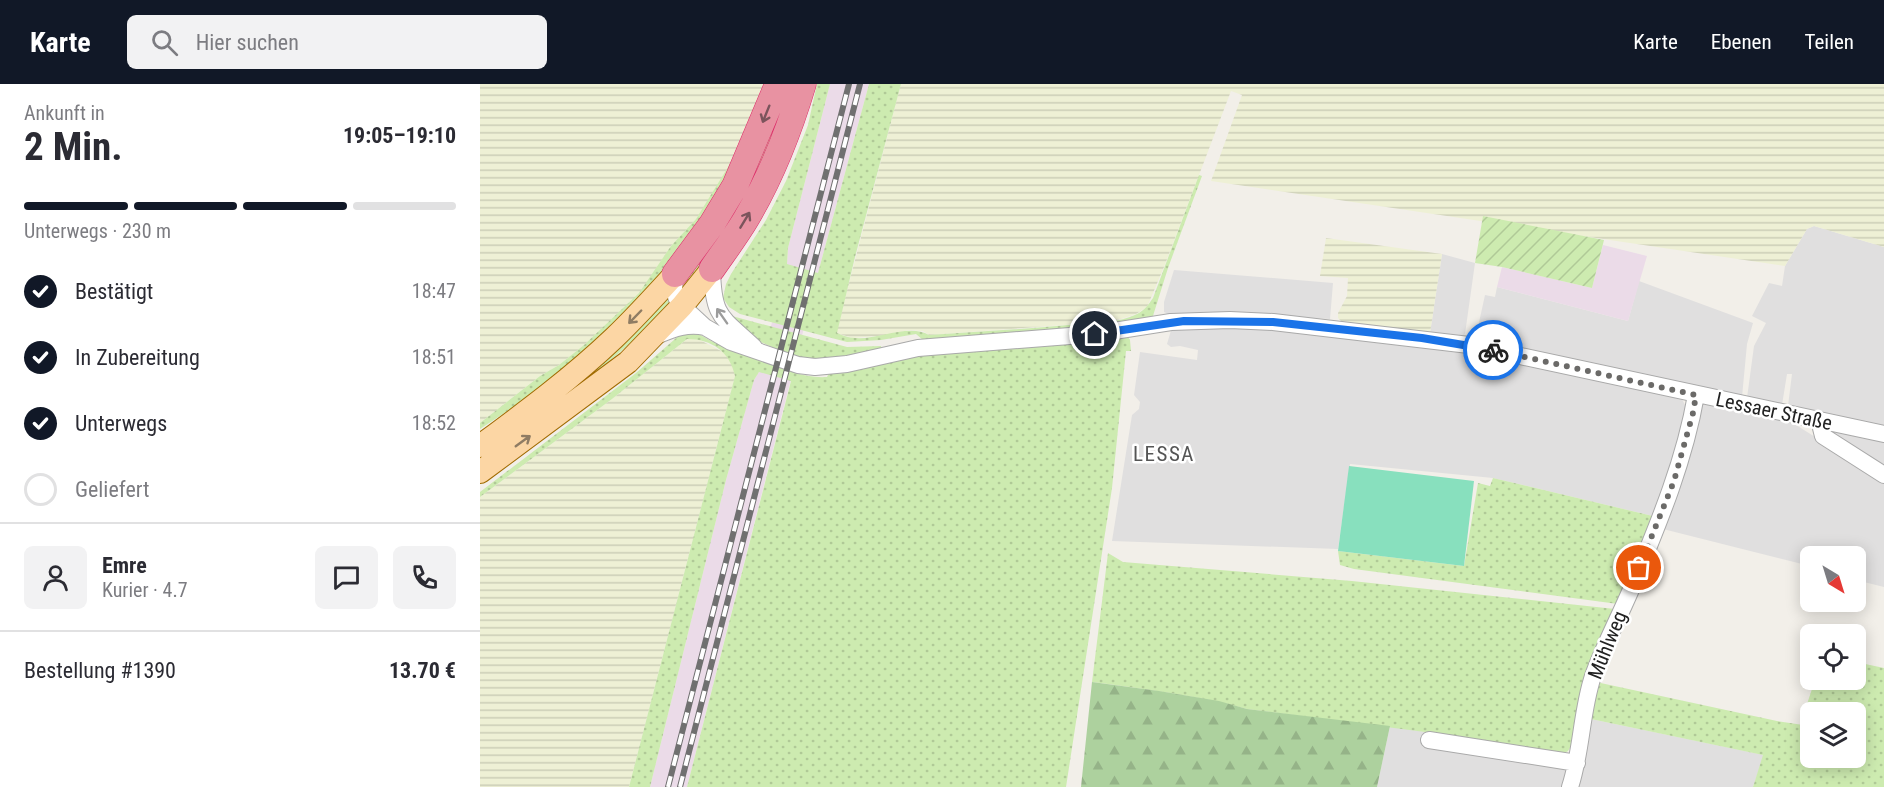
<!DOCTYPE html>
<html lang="de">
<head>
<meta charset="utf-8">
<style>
	body { margin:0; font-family:"Roboto Condensed",sans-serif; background:#f2f2f3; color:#2b2b33; height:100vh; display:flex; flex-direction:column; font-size:22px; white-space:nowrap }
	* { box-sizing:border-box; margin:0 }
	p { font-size:20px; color:#7c7c81 }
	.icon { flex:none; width:33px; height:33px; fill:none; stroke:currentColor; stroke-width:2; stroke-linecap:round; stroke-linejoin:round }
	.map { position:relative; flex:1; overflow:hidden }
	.side { display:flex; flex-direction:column; background:#fff; width:480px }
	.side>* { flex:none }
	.needle { width:39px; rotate:142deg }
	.fabs { position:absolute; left:1320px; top:462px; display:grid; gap:12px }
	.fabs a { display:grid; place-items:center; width:66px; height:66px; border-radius:9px; background:#fff; box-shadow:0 3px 15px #0003; font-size:30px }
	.pin { position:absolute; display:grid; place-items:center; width:51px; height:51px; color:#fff; margin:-26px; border:3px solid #fff; border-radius:50%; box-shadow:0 2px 6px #0007 }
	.courier { position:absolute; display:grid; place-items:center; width:60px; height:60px; margin:-30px; border:4px solid #1a73e8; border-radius:50%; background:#fff; color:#222; box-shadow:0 2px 8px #0007 }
	.headline em { font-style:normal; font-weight:700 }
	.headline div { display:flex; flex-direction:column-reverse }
	.headline { display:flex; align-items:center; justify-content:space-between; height:102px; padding:0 24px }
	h1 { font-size:39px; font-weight:700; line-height:45px }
	.bar { display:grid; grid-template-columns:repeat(4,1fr); gap:9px 6px; align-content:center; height:72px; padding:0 24px }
	.bar i { height:8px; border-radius:4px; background:#e1e1e2 }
	.bar .on { background:#111827 }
	.bar p { grid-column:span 4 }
	.line { display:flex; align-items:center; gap:15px; padding:0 24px; border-top:2px solid #e1e1e2 }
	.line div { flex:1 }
	.round { display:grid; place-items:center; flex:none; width:63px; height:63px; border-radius:9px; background:#f2f2f3 }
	ol { padding:0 24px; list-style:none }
	li { display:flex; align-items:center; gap:18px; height:66px }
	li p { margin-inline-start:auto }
	li .icon { padding:6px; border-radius:50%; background:#111827; color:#fff; stroke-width:4 }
	li:last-child { color:#7c7c81 }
	li i { width:33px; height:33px; border:3px solid #e1e1e2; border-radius:50% }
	header { display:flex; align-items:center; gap:36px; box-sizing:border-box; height:84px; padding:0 30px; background:#111827; color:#fff }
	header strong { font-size:28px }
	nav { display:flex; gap:33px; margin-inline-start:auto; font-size:21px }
	.search { width:420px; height:54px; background:#f2f2f3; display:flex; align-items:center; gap:15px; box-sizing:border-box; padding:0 21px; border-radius:9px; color:#7c7c81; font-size:22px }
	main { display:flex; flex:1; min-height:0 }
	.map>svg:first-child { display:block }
	.residential { fill:#e0dfdf }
	.industrial { fill:#ebdbe8 }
	.farmland { fill:url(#farmland-rules) }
	.grass { fill:url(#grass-dots) }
	.forest { fill:url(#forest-firs) }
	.garden { fill:url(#garden-furrows) }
	.pitch { fill:#88e0be }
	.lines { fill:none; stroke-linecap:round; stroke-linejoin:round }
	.minor-casing { stroke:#a9a9a9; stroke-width:18 }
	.major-casing { stroke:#a06b00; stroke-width:24 }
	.highway-casing { stroke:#dc2a67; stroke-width:27 }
	.minor { stroke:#fff; stroke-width:16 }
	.major { stroke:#fcd6a4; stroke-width:22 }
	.highway { stroke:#e892a2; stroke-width:26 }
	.rail-casing { stroke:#707070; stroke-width:6 }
	.rail { stroke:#fff; stroke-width:4; stroke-dasharray:11; stroke-linecap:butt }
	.oneway { stroke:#7b545c }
	.oneway2 { stroke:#9c9c9c }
	.oneway3 { stroke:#8f7c63 }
	.done { stroke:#6b6a68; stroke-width:6; stroke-dasharray:0 10.8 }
	.route { stroke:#1a73e8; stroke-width:8 }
	.labels { text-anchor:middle; stroke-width:5; stroke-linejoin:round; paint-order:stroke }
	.street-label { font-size:20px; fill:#222; stroke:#fff }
	.neighbourhood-label { font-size:21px; letter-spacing:1.5px; fill:#555; stroke:#fff }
</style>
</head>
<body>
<header>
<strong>Karte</strong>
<div class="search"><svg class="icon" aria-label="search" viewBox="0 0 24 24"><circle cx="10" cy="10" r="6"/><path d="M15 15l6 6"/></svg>Hier suchen</div>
<nav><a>Karte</a><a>Ebenen</a><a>Teilen</a></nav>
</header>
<main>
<section class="side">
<div class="headline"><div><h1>2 Min.</h1><p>Ankunft in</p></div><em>19:05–19:10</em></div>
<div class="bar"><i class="on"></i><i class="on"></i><i class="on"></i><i></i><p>Unterwegs · 230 m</p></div>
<ol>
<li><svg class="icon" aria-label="check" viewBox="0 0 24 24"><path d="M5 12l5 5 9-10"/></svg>Bestätigt<p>18:47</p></li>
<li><svg class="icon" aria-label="check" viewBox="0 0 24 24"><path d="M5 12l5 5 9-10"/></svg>In Zubereitung<p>18:51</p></li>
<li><svg class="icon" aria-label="check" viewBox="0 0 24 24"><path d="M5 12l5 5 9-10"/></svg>Unterwegs<p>18:52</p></li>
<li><i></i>Geliefert</li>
</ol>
<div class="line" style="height:108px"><a class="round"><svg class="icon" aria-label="person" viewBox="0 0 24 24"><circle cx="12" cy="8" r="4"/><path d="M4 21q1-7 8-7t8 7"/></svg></a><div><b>Emre</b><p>Kurier · 4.7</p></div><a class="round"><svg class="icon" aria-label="chat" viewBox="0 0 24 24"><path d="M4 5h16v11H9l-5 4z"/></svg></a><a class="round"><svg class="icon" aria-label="phone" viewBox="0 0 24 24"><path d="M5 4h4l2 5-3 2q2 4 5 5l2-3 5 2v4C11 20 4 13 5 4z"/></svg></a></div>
<div class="line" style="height:78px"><div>Bestellung #1390</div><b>13.70 €</b></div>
</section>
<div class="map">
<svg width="1404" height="703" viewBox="0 0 1404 703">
	<defs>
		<pattern id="farmland-rules" width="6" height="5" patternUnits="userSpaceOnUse" patternTransform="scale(1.5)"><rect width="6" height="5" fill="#eef0d5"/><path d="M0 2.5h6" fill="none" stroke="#ccceb7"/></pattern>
		<pattern id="grass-dots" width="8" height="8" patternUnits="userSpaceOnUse" patternTransform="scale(1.5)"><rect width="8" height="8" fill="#cdebb0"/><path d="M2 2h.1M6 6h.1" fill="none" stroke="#b0c997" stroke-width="1.8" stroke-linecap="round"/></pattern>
		<pattern id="forest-firs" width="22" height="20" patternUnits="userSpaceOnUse" patternTransform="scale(1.5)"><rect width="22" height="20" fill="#add19e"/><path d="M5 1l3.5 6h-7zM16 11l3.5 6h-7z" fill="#95b388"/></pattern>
		<pattern id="garden-furrows" width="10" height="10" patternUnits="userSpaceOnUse" patternTransform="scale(1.5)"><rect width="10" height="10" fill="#cdebb0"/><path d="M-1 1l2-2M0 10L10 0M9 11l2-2" fill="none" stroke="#b0c997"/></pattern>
	</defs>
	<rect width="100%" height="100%" fill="#f2efe9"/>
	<path class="residential" d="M 1334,142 L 1404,163 L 1404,345 L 1308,322 L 1312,290 L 1307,290 L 1302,321 L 1267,314 L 1274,262 L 1286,239 L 1272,232 L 1289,199 L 1302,202 L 1305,182 L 1327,145 Z
		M 962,170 L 995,179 L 985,250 L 982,253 L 950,249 Z
		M 694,186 L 853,199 L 850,235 L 792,232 L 692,232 L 684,228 L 684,218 Z
		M 1159,197 L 1273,239 L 1267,260 L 1262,313 L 998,256 L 996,252 L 1005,211 L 1015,213 L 1017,203 L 1148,237 Z
		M 749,241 L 979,267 L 1201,313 L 1208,327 L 1177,433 L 1013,394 L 870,380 L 858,465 L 632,457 L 652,331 L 659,325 L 660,318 L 654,311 L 660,268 L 717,276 L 718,266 L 700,262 L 691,263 L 687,260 L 692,243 Z
		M 1223,318 L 1306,337 L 1316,341 L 1404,396 L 1404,503 L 1376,496 L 1376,472 L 1330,472 L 1330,482 L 1179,444 Z
		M 1353,346 L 1404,357 L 1404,386 L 1351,353 Z
		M 1106,634 L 1284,671 L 1273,703 L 1093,703 Z
		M 910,642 L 946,648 L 945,652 L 1089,680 L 1087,703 L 897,703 Z"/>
	<path class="industrial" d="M 350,0 L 389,0 L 338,189 L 207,703 L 170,703 L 246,396 L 274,296 L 279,288 L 307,181 L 308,164 Z
		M 1123,161 L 1167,172 L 1148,237 L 1017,203 L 1022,183 L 1112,204 Z"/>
	<path class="farmland" d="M 0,0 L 286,0 L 253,75 L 233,110 L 216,135 L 191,162 L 160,209 L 104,261 L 79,281 L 60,292 L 0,339 Z
		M 421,0 L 1404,0 L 1404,163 L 1334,142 L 1327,145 L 1305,182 L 731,97 L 762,11 L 751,7 L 684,183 L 667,223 L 656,230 L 641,235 L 611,239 L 449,251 L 443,247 L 429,246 L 410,251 L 373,254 L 356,249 Z
		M 846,154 L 962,170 L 950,249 L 861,237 L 858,234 L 858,229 L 867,212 L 868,194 L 840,192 Z
		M 207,255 L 218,255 L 243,268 L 252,279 L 255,292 L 149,703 L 0,703 L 0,413 L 132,315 Z"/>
	<path class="grass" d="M 307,0 L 314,0 L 266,116 L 208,201 L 203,199 Z
		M 337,0 L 350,0 L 308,164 L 307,180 L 338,189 L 389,0 L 421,0 L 375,173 L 357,249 C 362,251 369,254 375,254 C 398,256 429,239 449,251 C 495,248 542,245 588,241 C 610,239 637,240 657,230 C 665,226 668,221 673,214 L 719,91 L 722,92 L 688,184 L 672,235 L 644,239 L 443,256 L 436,250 L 401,256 L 367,258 L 260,230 L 249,223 L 243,214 L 246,200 L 251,190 L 286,136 L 306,97 L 328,41 Z
		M 253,75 L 258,78 L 192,177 L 138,240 L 56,308 L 0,345 L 0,339 L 60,292 L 79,281 L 104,261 L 159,209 L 191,162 L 216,135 Z
		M 189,207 L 192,219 C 135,279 66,326 0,376 L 0,371 Z
		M 252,232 L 367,263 L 401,262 L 402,267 L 348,277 L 317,274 L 274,255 Z
		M 203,248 L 217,249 L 233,258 L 236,254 L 256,269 L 259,266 C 286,277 317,295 347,293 L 349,289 L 422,272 L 648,253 L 650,256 L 651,267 L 646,267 L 632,404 L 586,703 L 207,703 L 311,297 L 279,288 L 274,296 L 246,396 L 170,703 L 149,703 L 255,292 C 250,268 232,255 207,255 L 132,315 L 0,413 L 0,408 L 156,289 Z
		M 1013,394 L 1177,433 L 1138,520 L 874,485 L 860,481 L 858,467 L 984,482 L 998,399 L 1010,402 Z
		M 628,469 L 643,478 L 872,497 L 1135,525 L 1092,661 L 1088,667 L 1078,673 L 945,652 L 945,648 L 767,625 C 716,611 664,605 612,598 Z
		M 1376,578 L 1404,584 L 1404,703 L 1273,703 L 1283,671 L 1106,634 L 1116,598 L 1297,637 L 1330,642 L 1330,674 L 1376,674 L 1376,628 L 1338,628 L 1325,626 L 1335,596 L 1376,596 Z"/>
	<path class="forest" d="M 612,598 L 679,607 L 739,617 L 767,625 L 910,642 L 897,703 L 601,703 Z"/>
	<path class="garden" d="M 1003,132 L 1124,156 L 1112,204 L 1022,183 L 995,179 Z"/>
	<path class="pitch" d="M 869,382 L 994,397 L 984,482 L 858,467 Z"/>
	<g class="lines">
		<defs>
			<path id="minor" d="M 232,185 C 233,234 241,232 274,263
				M 195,190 L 194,207 L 198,218 L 225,243 L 251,258 L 318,281 L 335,283 L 367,280 L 438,264 L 615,250 L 691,238 L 750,236 L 793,238 L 989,261 L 1404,350
				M 176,252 C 193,245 207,239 225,243
				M 1342,337 L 1341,344 L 1343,352 L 1404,391
				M 949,656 L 1097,679
				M 1090,703 C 1102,667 1101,628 1113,592 C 1125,559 1142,528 1155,496 C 1180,436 1205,375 1216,311"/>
			<path id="major" d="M 0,362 C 46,328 92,294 134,254 C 155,234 175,212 195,190
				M 0,388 L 148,278 L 202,222 L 232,185"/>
			<path id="highway" d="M 232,185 C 243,169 256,152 266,135 C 291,93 309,47 323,0
				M 195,190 L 232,140 L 255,102 L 298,0"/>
		</defs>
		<use href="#minor" class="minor-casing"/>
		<use href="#major" class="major-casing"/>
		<use href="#highway" class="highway-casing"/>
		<use href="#minor" class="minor"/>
		<use href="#major" class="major"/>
		<use href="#highway" class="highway"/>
		<defs>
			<path id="rail" d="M 188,703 L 369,0
				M 200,703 L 380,0"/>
		</defs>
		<use href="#rail" class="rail-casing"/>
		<use href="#rail" class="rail"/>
	</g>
	<defs><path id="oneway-shaft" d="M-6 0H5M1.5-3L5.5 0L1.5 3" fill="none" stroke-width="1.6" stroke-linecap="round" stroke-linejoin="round" transform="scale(1.5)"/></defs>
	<g class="oneway">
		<use href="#oneway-shaft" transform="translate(286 30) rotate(112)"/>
		<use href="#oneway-shaft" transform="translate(265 136) rotate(-59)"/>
	</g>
	<use class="oneway2" href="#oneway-shaft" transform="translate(242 232) rotate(-125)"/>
	<g class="oneway3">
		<use href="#oneway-shaft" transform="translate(155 233) rotate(134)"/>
		<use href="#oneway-shaft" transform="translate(43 357) rotate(-36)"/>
	</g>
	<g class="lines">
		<path class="done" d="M 1013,266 L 1216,311 L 1213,329 L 1194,397 L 1159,484"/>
		<path class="route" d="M 615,250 L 704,237 L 793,238 L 942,254 L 1013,266"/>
	</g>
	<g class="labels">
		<g class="street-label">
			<text transform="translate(1294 327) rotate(12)" y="7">Lessaer Straße</text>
			<text transform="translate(1127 561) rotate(-68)" y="7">Mühlweg</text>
		</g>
		<g class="neighbourhood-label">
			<text x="684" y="377">LESSA</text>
		</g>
	</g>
</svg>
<div class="fabs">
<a><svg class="needle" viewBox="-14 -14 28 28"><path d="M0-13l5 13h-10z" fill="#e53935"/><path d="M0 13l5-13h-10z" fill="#7c7c81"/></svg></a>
<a><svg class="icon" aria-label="locate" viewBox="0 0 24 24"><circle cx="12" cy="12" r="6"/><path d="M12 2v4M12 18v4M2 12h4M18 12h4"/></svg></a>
<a><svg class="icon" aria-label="layers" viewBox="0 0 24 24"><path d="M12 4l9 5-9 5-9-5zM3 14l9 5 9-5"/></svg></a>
</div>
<div class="pin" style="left:1159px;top:484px;background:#ea580c"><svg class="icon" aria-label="bag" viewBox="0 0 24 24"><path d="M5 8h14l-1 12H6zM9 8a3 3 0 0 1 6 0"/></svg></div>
<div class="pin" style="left:615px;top:250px;background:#1f2937"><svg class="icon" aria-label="home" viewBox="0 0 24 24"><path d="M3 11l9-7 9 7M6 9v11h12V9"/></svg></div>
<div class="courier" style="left:1013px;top:266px"><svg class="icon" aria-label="bike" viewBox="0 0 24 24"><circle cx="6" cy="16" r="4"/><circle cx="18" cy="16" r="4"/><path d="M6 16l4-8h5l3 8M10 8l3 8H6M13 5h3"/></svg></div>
</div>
</main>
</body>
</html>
